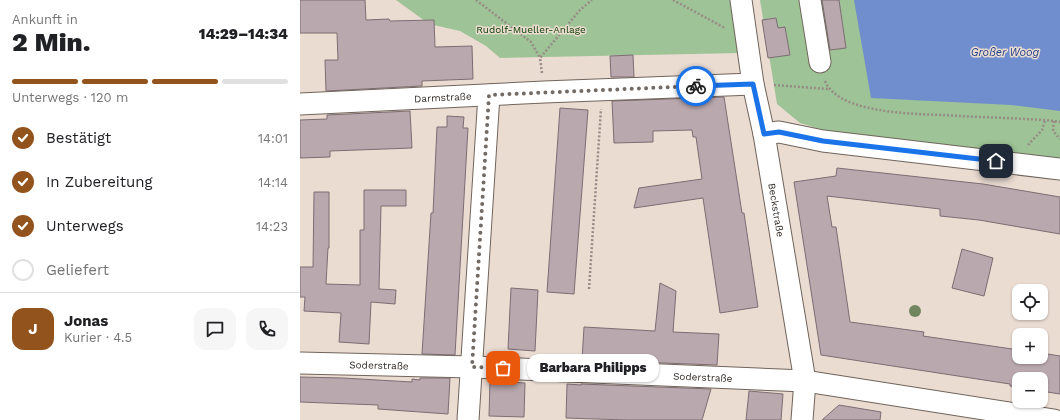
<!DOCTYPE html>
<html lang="de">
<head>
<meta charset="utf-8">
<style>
	body { margin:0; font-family:"Work Sans",sans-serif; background:#f6f6f6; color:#202124; height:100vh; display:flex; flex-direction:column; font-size:15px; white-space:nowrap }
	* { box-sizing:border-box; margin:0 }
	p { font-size:13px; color:#757577 }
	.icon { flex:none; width:22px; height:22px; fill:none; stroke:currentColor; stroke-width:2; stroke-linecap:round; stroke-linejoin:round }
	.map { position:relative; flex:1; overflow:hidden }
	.sheet { display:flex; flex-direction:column; background:#fff; width:300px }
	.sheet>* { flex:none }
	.fabs { position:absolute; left:712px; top:284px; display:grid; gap:8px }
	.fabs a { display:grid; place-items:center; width:36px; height:36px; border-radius:8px; background:#fff; box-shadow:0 1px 3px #0004; font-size:20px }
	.pin { position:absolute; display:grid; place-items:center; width:34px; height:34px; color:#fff; margin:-17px; border-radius:8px; box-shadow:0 2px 6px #0006 }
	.courier { position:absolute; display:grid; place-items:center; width:40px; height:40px; margin:-20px; border:3px solid #1a73e8; border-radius:50%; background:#fff; color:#222; box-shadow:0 1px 5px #0007 }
	.bubble { position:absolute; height:28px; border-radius:12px; background:#fff; box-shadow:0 1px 3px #0004; font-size:13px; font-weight:800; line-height:28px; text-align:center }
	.head em { font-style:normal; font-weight:800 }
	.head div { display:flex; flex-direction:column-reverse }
	.head { display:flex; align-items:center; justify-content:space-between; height:68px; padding:0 12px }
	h1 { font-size:26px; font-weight:800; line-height:30px }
	.bar { display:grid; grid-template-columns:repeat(4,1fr); gap:6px 4px; align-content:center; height:48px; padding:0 12px }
	.bar i { height:5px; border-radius:3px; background:#e0e0e0 }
	.bar .active { background:#93531c }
	.bar p { grid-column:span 4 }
	.line { display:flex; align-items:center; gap:10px; padding:0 12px; border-top:1px solid #e0e0e0 }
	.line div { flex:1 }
	.round { display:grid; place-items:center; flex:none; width:42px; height:42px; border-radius:12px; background:#f6f6f6 }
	ol { padding:0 12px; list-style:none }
	li { display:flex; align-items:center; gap:12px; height:44px }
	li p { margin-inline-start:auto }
	li .icon { padding:4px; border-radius:50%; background:#93531c; color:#fff; stroke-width:4 }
	li:last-child { color:#757577 }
	li i { width:22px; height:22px; border:2px solid #e0e0e0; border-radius:50% }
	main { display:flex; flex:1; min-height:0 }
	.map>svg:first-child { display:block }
	.green { fill:#9ec396 }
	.water { fill:#708ece }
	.building { fill:#b9a8ae; stroke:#7c6d73 }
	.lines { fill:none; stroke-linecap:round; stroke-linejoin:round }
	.minor-casing { stroke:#70645b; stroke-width:23 }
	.path { stroke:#978c85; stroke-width:2.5; stroke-dasharray:2 2; stroke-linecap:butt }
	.minor { stroke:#fff; stroke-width:21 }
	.tree { fill:#71865e }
	.done { stroke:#726a64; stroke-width:4; stroke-dasharray:0 7.2 }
	.route { stroke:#1a73e8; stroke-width:5 }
	.labels { text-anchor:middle; stroke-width:3; stroke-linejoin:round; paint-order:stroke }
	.park-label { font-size:10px; fill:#0d4000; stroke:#ebdcd2 }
	.street-label { font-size:10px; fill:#312c28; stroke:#ebdcd2 }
	.water-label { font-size:11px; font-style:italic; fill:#1d3b86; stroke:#ebdcd2 }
</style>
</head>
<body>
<main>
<section class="sheet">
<div class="head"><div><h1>2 Min.</h1><p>Ankunft in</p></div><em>14:29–14:34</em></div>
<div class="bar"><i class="active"></i><i class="active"></i><i class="active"></i><i></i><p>Unterwegs · 120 m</p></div>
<ol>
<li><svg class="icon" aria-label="check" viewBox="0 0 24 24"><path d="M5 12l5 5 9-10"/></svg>Bestätigt<p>14:01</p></li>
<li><svg class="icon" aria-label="check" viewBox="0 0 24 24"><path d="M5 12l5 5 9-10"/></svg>In Zubereitung<p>14:14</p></li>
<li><svg class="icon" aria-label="check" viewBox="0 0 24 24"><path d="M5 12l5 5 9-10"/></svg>Unterwegs<p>14:23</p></li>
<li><i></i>Geliefert</li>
</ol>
<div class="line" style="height:72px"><b class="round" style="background:#93531c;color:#fff">J</b><div><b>Jonas</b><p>Kurier · 4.5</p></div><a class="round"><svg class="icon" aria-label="chat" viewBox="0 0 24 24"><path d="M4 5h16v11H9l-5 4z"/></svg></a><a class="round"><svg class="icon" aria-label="phone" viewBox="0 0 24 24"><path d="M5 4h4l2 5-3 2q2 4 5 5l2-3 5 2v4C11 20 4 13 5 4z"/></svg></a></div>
</section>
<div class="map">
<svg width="760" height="420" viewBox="0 0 760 420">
	<rect width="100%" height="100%" fill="#ebdcd2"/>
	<path class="green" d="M 96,0 L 431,0 L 440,53 L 200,58 L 186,46 L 160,31 L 129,24 Z
		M 460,0 L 760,0 L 760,164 L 549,138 L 500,123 L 477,104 Z"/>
	<path class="water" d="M 554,0 L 760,0 L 760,111 L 711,105 L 571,98 Z"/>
	<path class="building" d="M 0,0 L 65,0 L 66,20 L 89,19 L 90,21 L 134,20 L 135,47 L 172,46 L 173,79 L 122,81 L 122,86 L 26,91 L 25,60 L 38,60 L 37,33 L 0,33 Z
		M 522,0 L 539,0 L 546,48 L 530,50 Z
		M 476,18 L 478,28 L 485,27 L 490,55 L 468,58 L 462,20 Z
		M 333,55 L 334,77 L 311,77 L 310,56 Z
		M 424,97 L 442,213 L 444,213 L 458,307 L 420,313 L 403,198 L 334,208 L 339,188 L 402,179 L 396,137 L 393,137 L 392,130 L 353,131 L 353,142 L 314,143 L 312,101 Z
		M 260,108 L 288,110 L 274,294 L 247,292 Z
		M 110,111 L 112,148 L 30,151 L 30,157 L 0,158 L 0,120 L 27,119 L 27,115 Z
		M 147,116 L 164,117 L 163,128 L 168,128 L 155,355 L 122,354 L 131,213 L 133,213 L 137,127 L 147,127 Z
		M 537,168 L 683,184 L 760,197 L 760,234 L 679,220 L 640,216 L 640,209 L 527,196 L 532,227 L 536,227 L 550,322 L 624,332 L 623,336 L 719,350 L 719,357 L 741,357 L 741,353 L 760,356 L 760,394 L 741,391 L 741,379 L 719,379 L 719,388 L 710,386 L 710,384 L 521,355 L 494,182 L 536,176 Z
		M 64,190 L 106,190 L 106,206 L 81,206 L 79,289 L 96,290 L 95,304 L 71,302 L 69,344 L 39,342 L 41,313 L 4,311 L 5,297 L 0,297 L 0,267 L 13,267 L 14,192 L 29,192 L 29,248 L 28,248 L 26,284 L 60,285 L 60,230 L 64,230 Z
		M 662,249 L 693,258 L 684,296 L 652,288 Z
		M 360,283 L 376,291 L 373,332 L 419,334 L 417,365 L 282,360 L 284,327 L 355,331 Z
		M 211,288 L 238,290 L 235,351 L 208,349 Z
		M 0,377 L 43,378 L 112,382 L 112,379 L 120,380 L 120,378 L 150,378 L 148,414 L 78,409 L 78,405 L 0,402 Z
		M 190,381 L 225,383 L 224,417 L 189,416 Z
		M 267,384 L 281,385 L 281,384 L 411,389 L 402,420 L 326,420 L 266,418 Z
		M 449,391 L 483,394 L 481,420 L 446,420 Z
		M 539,405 L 581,412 L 580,420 L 522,420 Z"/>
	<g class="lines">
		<defs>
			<g id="minor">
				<path id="s1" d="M 441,0 L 453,84 L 464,134 L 505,381 L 502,420"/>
				<path d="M 510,0 L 520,62"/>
				<path id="s2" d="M 0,104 L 244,92 L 453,84"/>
				<path d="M 464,134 L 479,132 L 523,141 L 760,169"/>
				<path id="s3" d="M 0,363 L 172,367 L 505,381 L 754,420"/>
				<path d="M 168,420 L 189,95"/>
			</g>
		</defs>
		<use href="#minor" class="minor-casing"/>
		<path class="path" d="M 176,0 L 231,42 L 240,58
			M 373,0 L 425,28
			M 242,73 L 240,58 L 280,10 L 292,0
			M 525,81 C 531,95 547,102 561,106 C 587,113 614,114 641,115 C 675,117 710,118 745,120 L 760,122
			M 474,85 L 528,89
			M 754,121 L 753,131 L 760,139
			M 728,145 L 742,130 L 745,120
			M 289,289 L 301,109"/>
		<use href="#minor" class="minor"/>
	</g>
	<circle class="tree" cx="615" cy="311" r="6"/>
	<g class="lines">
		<path class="done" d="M 203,368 L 172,367 L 189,95 L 396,86"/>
		<path class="route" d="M 396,86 L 453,84 L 464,134 L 479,132 L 523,141 L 696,161"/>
	</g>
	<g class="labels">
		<g class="park-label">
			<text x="231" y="33">Rudolf-Mueller-Anlage</text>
		</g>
		<g class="street-label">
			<text dy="4" stroke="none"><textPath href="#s2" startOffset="143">Darmstraße</textPath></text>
			<text dy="4" stroke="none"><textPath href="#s1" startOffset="213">Beckstraße</textPath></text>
			<text dy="4" stroke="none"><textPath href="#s3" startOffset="79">Soderstraße</textPath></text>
			<text dy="4" stroke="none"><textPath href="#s3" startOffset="403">Soderstraße</textPath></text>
		</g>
		<g class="water-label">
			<text x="705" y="56">Großer Woog</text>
		</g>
	</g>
</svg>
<div class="fabs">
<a><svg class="icon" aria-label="locate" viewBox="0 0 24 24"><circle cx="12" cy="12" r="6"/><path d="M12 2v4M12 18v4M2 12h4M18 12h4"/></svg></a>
<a>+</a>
<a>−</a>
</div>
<div class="pin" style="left:203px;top:368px;background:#ea580c"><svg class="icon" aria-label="bag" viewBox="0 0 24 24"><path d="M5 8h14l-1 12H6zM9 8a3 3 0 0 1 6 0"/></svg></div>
<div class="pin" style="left:696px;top:161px;background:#1f2937"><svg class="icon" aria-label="home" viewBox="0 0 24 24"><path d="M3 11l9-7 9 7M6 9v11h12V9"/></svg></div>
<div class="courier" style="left:396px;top:86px"><svg class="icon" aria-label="bike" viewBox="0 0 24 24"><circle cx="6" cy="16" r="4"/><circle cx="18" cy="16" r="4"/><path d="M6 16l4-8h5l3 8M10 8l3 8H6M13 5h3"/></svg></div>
<div class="bubble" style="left:227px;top:354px;width:132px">Barbara Philipps</div>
</div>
</main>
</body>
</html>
